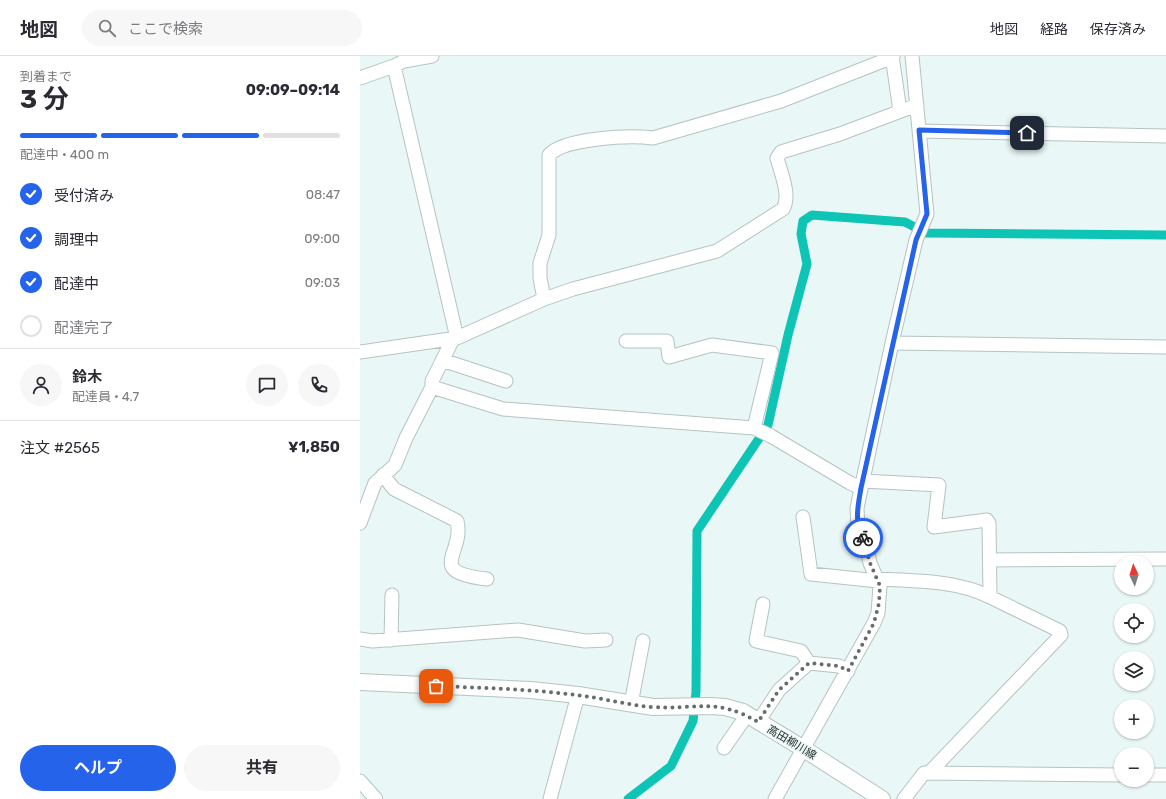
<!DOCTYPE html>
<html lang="ja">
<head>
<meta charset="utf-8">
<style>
	body { margin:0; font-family:Rubik,"Noto Sans JP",sans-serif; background:#f7f7f7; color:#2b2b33; height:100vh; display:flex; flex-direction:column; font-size:15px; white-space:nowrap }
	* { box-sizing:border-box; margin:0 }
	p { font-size:13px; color:#7c7c81 }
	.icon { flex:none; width:22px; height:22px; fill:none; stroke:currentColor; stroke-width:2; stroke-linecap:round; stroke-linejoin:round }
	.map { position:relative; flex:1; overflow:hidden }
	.sheet { display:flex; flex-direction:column; background:#fff; width:360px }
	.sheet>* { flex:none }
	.needle { width:26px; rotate:356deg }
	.controls { position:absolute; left:754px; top:499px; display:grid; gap:8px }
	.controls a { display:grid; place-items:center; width:40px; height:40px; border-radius:50%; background:#fff; box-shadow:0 1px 3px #0004; font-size:20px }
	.pin { position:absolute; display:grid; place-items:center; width:34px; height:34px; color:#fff; margin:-17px; border-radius:8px; box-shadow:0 2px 6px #0006 }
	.courier { position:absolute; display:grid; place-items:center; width:40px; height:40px; margin:-20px; border:3px solid #2563eb; border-radius:50%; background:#fff; color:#222; box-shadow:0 1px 5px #0007 }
	.headline em { font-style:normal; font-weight:700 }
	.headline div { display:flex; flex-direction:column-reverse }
	.headline { display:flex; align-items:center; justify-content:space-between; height:68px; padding:0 20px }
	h1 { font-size:26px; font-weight:700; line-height:30px }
	.bar { display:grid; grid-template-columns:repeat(4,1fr); gap:6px 4px; align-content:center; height:48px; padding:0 20px }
	.bar i { height:5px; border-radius:3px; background:#e1e1e2 }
	.bar .active { background:#2563eb }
	.bar p { grid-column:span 4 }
	.line { display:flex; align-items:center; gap:10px; padding:0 20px; border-top:1px solid #e1e1e2 }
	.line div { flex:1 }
	.round { display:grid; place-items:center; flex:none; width:42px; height:42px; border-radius:21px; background:#f7f7f7 }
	ol { padding:0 20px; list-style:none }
	li { display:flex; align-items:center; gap:12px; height:44px }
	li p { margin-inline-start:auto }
	li .icon { padding:4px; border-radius:50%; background:#2563eb; color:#fff; stroke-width:4 }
	li:last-child { color:#7c7c81 }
	li i { width:22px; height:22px; border:2px solid #e1e1e2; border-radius:50% }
	.cta { display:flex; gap:8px; margin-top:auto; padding:8px 20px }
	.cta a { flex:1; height:46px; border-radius:24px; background:#2563eb; color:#fff; font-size:16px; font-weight:700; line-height:46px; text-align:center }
	.cta a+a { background:#f7f7f7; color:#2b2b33 }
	header { display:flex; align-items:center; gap:24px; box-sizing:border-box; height:56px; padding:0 20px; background:#fff; border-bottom:1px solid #e1e1e2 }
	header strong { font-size:19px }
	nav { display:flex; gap:22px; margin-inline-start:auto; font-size:14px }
	.search { width:280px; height:36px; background:#f7f7f7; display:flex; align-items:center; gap:10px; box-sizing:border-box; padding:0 14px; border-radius:22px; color:#7c7c81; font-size:15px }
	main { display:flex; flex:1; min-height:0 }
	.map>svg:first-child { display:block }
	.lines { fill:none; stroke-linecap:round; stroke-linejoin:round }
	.canal { stroke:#0ec4b5; stroke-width:9 }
	.minor-casing { stroke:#b5c3c1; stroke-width:15 }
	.major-casing { stroke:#b5c3c1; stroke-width:18 }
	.minor { stroke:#fff; stroke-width:13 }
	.major { stroke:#fff; stroke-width:16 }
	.done { stroke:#666e6d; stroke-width:4; stroke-dasharray:0 7.2 }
	.route { stroke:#2563eb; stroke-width:5 }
	.labels { text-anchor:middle; stroke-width:3; stroke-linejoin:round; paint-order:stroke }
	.street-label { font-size:11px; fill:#1f2423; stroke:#e9f8f6 }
</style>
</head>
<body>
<header>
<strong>地図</strong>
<div class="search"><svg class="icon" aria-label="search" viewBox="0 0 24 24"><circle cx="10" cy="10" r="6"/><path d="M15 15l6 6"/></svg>ここで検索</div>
<nav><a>地図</a><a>経路</a><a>保存済み</a></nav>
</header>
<main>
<section class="sheet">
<div class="headline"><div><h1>3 分</h1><p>到着まで</p></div><em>09:09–09:14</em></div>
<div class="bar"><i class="active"></i><i class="active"></i><i class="active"></i><i></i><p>配達中 · 400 m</p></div>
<ol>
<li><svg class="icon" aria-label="check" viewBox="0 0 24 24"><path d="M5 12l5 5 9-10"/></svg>受付済み<p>08:47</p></li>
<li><svg class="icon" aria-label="check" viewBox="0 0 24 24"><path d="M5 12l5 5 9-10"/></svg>調理中<p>09:00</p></li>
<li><svg class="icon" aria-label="check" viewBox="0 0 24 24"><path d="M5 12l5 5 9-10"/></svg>配達中<p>09:03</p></li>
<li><i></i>配達完了</li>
</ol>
<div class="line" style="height:72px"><a class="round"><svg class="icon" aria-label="person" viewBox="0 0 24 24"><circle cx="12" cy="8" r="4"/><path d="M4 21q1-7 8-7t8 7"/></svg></a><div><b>鈴木</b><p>配達員 · 4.7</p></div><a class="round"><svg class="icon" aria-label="chat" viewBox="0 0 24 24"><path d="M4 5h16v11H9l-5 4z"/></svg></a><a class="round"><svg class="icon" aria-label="phone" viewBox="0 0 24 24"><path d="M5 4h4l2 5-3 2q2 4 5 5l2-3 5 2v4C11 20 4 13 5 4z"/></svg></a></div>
<div class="line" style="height:52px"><div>注文 #2565</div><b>¥1,850</b></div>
<div class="cta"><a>ヘルプ</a><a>共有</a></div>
</section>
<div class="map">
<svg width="806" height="743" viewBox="0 0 806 743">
	<rect width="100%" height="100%" fill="#e9f8f6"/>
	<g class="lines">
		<path class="canal" d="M 268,743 L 311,710 L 333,665 L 336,636 L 337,475 L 408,369 L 428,279 L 447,208 L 441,178 L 443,165 L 452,159 L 545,166 L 566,177 L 806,179"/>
		<defs>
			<path id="minor" d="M 532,0 L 540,55
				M 34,10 L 97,282
				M 0,22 L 34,10 L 44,5 L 72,0
				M 559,75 L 806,80
				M 184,243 L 180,222 L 180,207 L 189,179 L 189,99 C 204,82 270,79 293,82 L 421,45 L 533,1
				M 266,285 L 307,285 L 309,301 L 352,289 L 412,297 L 394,372
				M 532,287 L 806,291
				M 0,296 L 97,282 L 184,243 L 213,233 L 357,195 L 423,153 C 431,140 421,117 417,102 L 421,96 L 480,78 L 557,49
				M 82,304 L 146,325
				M 72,331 L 143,353 L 394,372 L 411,380 L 490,427 L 501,432
				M 23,419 L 34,433 L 97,465 C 105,498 64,516 127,523
				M 503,425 L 579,429 L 574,471 L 627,464 L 629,467 L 630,541 L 700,575 L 701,579 L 569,717
				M 443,461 L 451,518 L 518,525
				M 0,467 L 15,427 L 35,409 L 46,382 L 72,331 L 72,325 L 93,283
				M 630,504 L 806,503
				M 517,523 C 555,525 596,524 630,541
				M 403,548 L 396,585 L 441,595 L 449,607
				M 0,583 L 12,585 L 158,574 L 225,585 L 246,584
				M 31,584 L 32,539
				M 271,648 L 283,585
				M 398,666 L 419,634 L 449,607 L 479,610 L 488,615
				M 364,692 L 387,659
				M 787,719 L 806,719
				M 0,725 L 16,743
				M 190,743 L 218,639
				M 415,743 L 514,567 L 518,557 L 520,530 L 510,507 L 505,484 L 498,472 L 497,452 L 532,287 L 556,184 L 567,158 L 552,0
				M 544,743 L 564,717 L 761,719"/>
			<path id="major" d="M 0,626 L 171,634 L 218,639 L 293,651 L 351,650 L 365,651 L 383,656 L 444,693 L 522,743"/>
		</defs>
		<use href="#minor" class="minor-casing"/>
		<use href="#major" class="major-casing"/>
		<use href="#minor" class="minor"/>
		<use href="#major" class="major"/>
	</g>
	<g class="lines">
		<path class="done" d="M 76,630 C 123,632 170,633 216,639 C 242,642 267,649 292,651 C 335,654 356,641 398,666 L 419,634 L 449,607 L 479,610 L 488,615 L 514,567 L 519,547 L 520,530 L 510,507 L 503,482"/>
		<path class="route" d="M 503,482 C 494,465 498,450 501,432 L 556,184 L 567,158 L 559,74 L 667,77"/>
	</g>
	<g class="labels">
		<g class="street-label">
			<text transform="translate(432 686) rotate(31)" y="4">高田柳川線</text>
		</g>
	</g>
</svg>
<div class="controls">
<a><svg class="needle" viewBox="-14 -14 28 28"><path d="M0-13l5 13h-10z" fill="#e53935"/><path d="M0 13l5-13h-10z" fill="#7c7c81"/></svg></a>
<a><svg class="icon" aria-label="locate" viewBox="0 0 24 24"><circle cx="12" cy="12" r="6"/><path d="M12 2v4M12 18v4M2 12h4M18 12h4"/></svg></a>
<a><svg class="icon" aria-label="layers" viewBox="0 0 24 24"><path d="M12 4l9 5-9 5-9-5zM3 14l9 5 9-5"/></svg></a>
<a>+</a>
<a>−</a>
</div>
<div class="pin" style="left:76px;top:630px;background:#ea580c"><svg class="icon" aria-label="bag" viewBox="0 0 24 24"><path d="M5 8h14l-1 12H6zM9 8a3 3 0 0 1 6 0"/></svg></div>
<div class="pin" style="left:667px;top:77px;background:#1f2937"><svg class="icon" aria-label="home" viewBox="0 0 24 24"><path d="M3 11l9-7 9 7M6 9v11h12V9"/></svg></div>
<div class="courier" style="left:503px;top:482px"><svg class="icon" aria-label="bike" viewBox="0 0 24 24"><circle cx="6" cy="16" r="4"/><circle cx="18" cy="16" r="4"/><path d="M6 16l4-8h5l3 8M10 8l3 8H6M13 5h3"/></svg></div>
</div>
</main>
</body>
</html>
